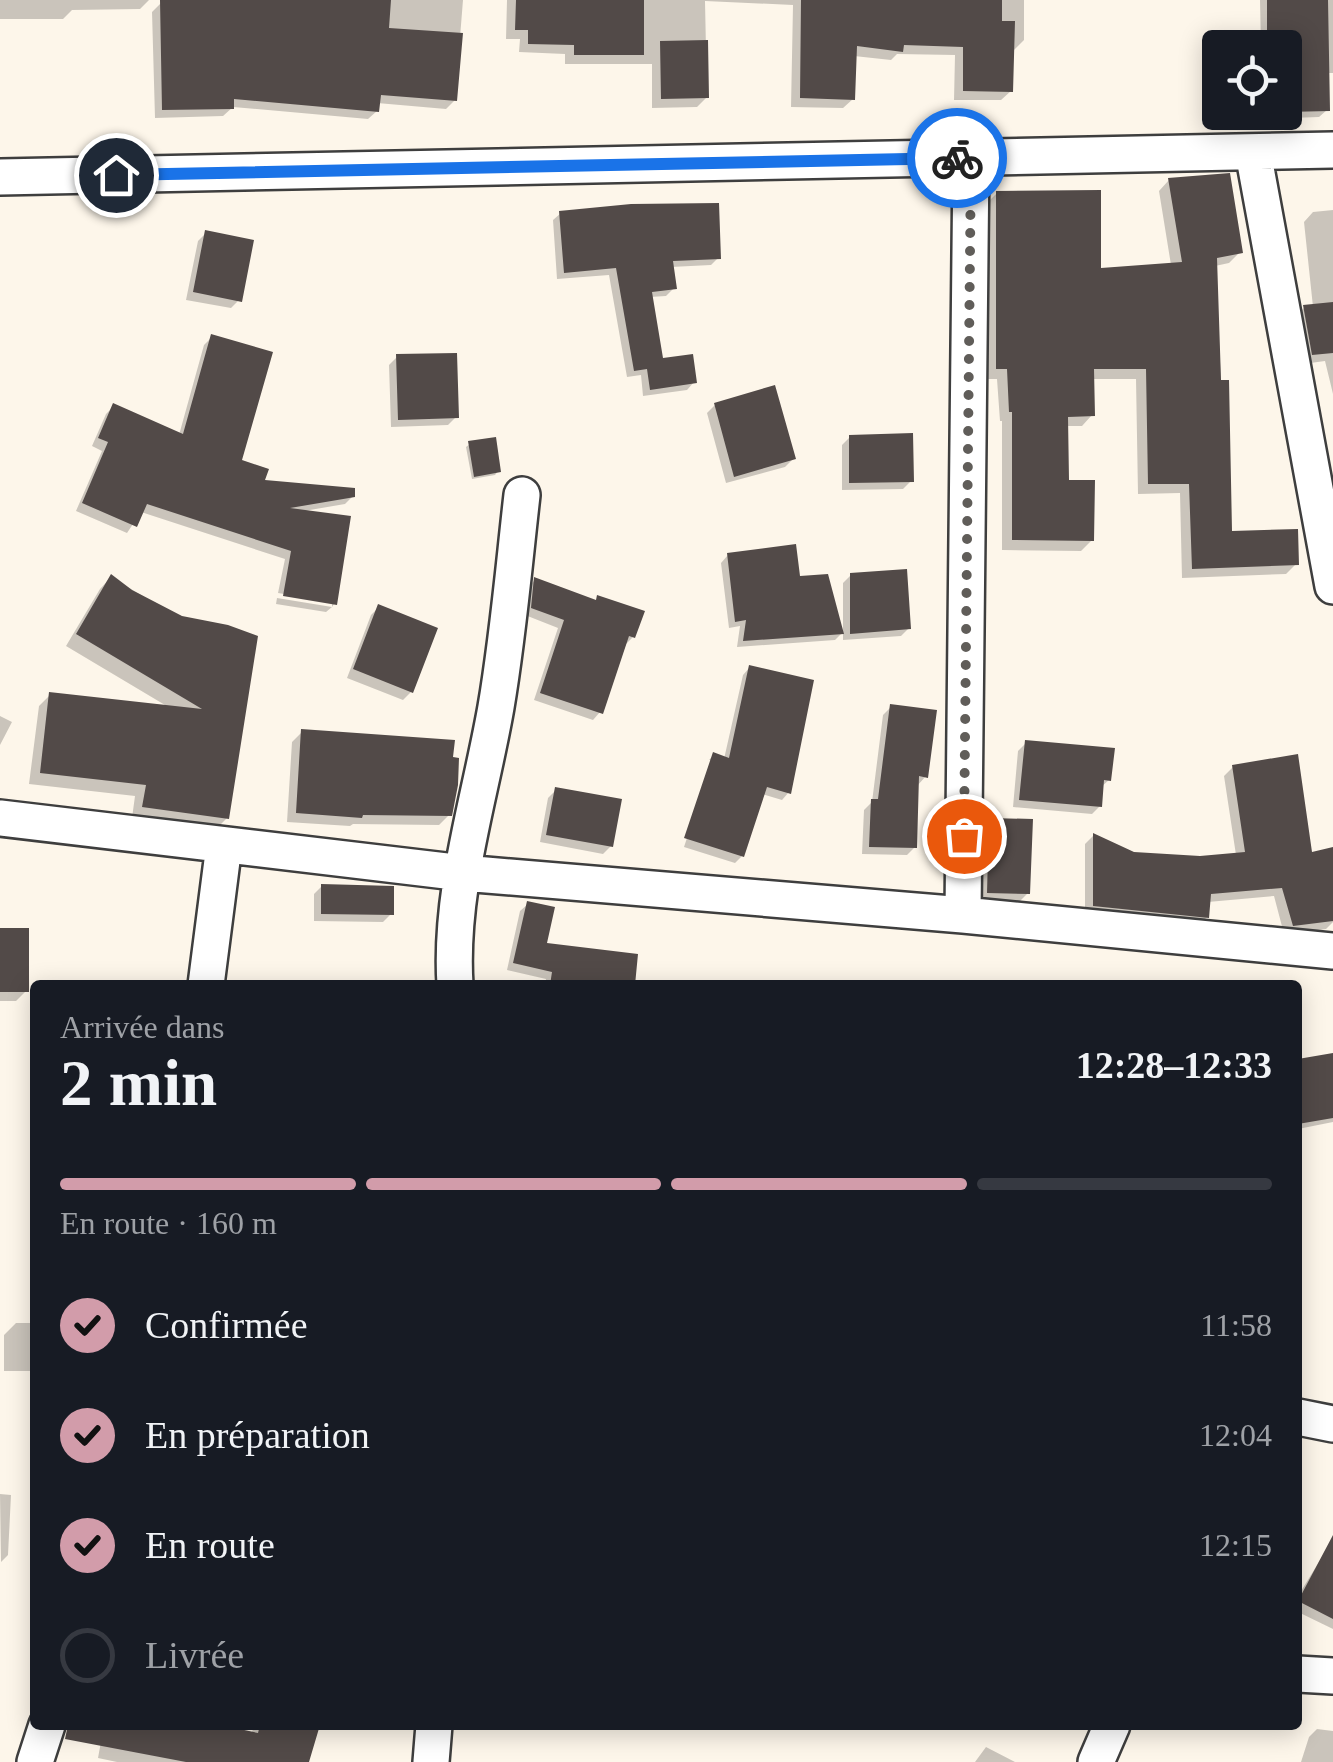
<!DOCTYPE html>
<html lang="fr">
<head>
<meta charset="utf-8">
<style>
	body { margin:0; font-family:"Times New Roman",serif; background:#242831; color:#f1f3f6; height:100vh; display:flex; flex-direction:column; font-size:38px; white-space:nowrap }
	* { box-sizing:border-box; margin:0 }
	p { font-size:32px; color:#9ea1a6 }
	.icon { flex:none; width:55px; height:55px; fill:none; stroke:currentColor; stroke-width:2; stroke-linecap:round; stroke-linejoin:round }
	.map { position:relative; flex:1; overflow:hidden }
	.panel { position:absolute; left:30px; top:980px; width:1272px; height:750px; display:flex; flex-direction:column; background:#171b24; border-radius:10px; box-shadow:0 5px 25px #0003 }
	.panel>* { flex:none }
	.controls { position:absolute; left:1202px; top:30px; display:grid; gap:20px }
	.controls a { display:grid; place-items:center; width:100px; height:100px; border-radius:10px; background:#171b24; box-shadow:0 5px 25px #0003; font-size:50px }
	.pin { position:absolute; display:grid; place-items:center; width:85px; height:85px; color:#fff; margin:-42px; border:5px solid #fff; border-radius:50%; box-shadow:0 2px 10px #0007 }
	.courier { position:absolute; display:grid; place-items:center; width:100px; height:100px; margin:-50px; border:8px solid #1a73e8; border-radius:50%; background:#fff; color:#222; box-shadow:0 2px 12px #0007 }
	.summary em { font-style:normal; font-weight:600 }
	.summary div { display:flex; flex-direction:column-reverse }
	.summary { display:flex; align-items:center; justify-content:space-between; height:170px; padding:0 30px }
	h1 { font-size:65px; font-weight:600; line-height:75px }
	.bar { display:grid; grid-template-columns:repeat(4,1fr); gap:15px 10px; align-content:center; height:120px; padding:0 30px }
	.bar i { height:12px; border-radius:8px; background:#363941 }
	.bar .current { background:#d29caa }
	.bar p { grid-column:span 4 }
	ol { padding:0 30px; list-style:none }
	li { display:flex; align-items:center; gap:30px; height:110px }
	li p { margin-inline-start:auto }
	li .icon { padding:10px; border-radius:50%; background:#d29caa; color:#111; stroke-width:4 }
	li:last-child { color:#9ea1a6 }
	li i { width:55px; height:55px; border:5px solid #363941; border-radius:50% }
	.map>svg:first-child { display:block }
	.shadow { fill:#0003 }
	.building { fill:#524a48 }
	.lines { fill:none; stroke-linecap:round; stroke-linejoin:round }
	.minor-casing { stroke:#3e3e3e; stroke-width:40 }
	.minor { stroke:#fff; stroke-width:35 }
	.done { stroke:#605d59; stroke-width:10; stroke-dasharray:0 18 }
	.route { stroke:#1a73e8; stroke-width:12 }
</style>
</head>
<body>
<div class="map">
<svg width="1333" height="1762" viewBox="0 0 1333 1762">
	<rect width="100%" height="100%" fill="#fdf6ea"/>
	<path class="shadow" d="M 0,0 L 149,0 L 140,9 L 72,10 L 63,19 L 0,19 Z
		M 189,0 L 463,0 L 455,100 L 446,109 L 377,103 L 377,111 L 368,119 L 233,107 L 223,116 L 155,118 L 152,12 L 161,3 Z
		M 507,0 L 1024,0 L 1024,40 L 1014,50 L 1011,91 L 1001,100 L 954,100 L 955,55 L 897,54 L 891,60 L 854,56 L 853,99 L 843,108 L 791,107 L 793,5 L 705,1 L 707,97 L 697,107 L 652,108 L 652,64 L 565,64 L 565,54 L 519,52 L 520,39 L 506,39 Z
		M 1260,0 L 1333,0 L 1333,73 L 1327,73 L 1327,110 L 1319,117 L 1262,119 L 1262,112 L 1285,112 L 1285,48 L 1261,48 Z
		M 1169,180 L 1240,252 L 1229,263 L 1215,266 L 1229,534 L 1296,564 L 1286,574 L 1182,578 L 1180,493 L 1138,494 L 1136,379 L 1092,379 L 1092,415 L 1082,426 L 1066,426 L 1066,483 L 1092,540 L 1081,551 L 1002,550 L 1002,421 L 1000,421 L 997,379 L 986,379 L 986,204 L 997,193 L 1099,271 L 1171,265 L 1159,191 Z
		M 1333,210 L 1333,394 L 1325,361 L 1303,364 L 1295,317 L 1304,308 L 1313,307 L 1304,222 L 1313,212 Z
		M 561,213 L 718,258 L 711,265 L 671,267 L 674,288 L 666,296 L 650,297 L 661,361 L 694,382 L 687,390 L 643,396 L 641,375 L 627,377 L 609,275 L 557,279 L 553,220 Z
		M 206,233 L 239,300 L 231,308 L 186,300 L 198,241 Z
		M 212,337 L 239,462 L 262,482 L 353,496 L 345,504 L 304,511 L 334,604 L 332,607 L 332,602 L 278,593 L 285,559 L 141,512 L 127,533 L 76,511 L 102,451 L 92,446 L 106,414 L 114,406 L 179,435 L 204,345 Z
		M 397,357 L 456,417 L 448,425 L 391,427 L 389,365 Z
		M 715,405 L 793,459 L 785,467 L 726,483 L 707,413 Z
		M 850,437 L 911,481 L 903,489 L 842,490 L 842,445 Z
		M 470,444 L 498,471 L 495,475 L 472,479 L 466,447 Z
		M 728,555 L 842,633 L 835,640 L 737,647 L 740,626 L 729,628 L 721,563 Z
		M 851,575 L 909,628 L 901,636 L 843,640 L 843,583 Z
		M 111,577 L 181,619 L 227,627 L 227,818 L 215,830 L 132,818 L 135,796 L 29,784 L 39,706 L 50,695 L 170,708 L 66,646 L 100,589 Z
		M 535,580 L 594,602 L 598,598 L 633,637 L 626,644 L 600,712 L 593,720 L 534,700 L 558,628 L 525,615 L 528,587 Z
		M 277,598 L 332,607 L 326,612 L 276,604 Z
		M 379,607 L 411,692 L 403,700 L 347,678 L 371,615 Z
		M 750,667 L 789,792 L 782,800 L 762,794 L 742,856 L 735,863 L 684,847 L 713,760 L 709,760 L 714,755 L 724,759 L 743,675 Z
		M 891,707 L 926,776 L 917,786 L 915,847 L 907,855 L 862,854 L 864,810 L 872,802 L 883,715 Z
		M 0,716 L 12,722 L 0,745 Z
		M 302,732 L 449,815 L 439,825 L 353,824 L 350,826 L 287,822 L 292,742 Z
		M 1026,743 L 1109,780 L 1101,787 L 1100,806 L 1092,814 L 1013,807 L 1018,751 Z
		M 1233,767 L 1310,855 L 1333,859 L 1333,922 L 1326,929 L 1284,934 L 1274,896 L 1208,902 L 1207,917 L 1198,926 L 1085,915 L 1085,844 L 1093,836 L 1133,854 L 1200,859 L 1236,855 L 1224,776 Z
		M 556,790 L 611,846 L 603,854 L 540,842 L 548,798 Z
		M 990,820 L 1028,893 L 1020,901 L 980,900 L 982,828 Z
		M 322,886 L 391,914 L 383,922 L 314,921 L 314,894 Z
		M 528,904 L 544,945 L 633,985 L 545,985 L 546,979 L 507,970 L 520,911 Z
		M 0,930 L 26,991 L 16,1001 L 0,1001 Z
		M 1329,1056 L 1333,1078 L 1333,1122 L 1298,1129 L 1298,1062 Z
		M 35,1280 L 35,1371 L 4,1371 L 4,1335 L 16,1323 L 32,1323 Z
		M 0,1494 L 11,1495 L 8,1555 L 1,1562 Z
		M 1330,1544 L 1333,1545 L 1333,1629 L 1298,1612 L 1298,1596 Z
		M 104,1725 L 209,1725 L 251,1734 L 255,1725 L 300,1725 L 307,1762 L 117,1762 L 98,1758 Z
		M 1317,1729 L 1333,1731 L 1333,1762 L 1301,1762 L 1309,1737 Z
		M 986,1747 L 1015,1762 L 975,1762 Z"/>
	<path class="building" d="M 160,0 L 391,0 L 389,28 L 463,33 L 457,101 L 381,95 L 379,112 L 234,99 L 234,109 L 162,110 Z
		M 516,0 L 644,0 L 644,55 L 574,55 L 574,45 L 528,44 L 528,30 L 515,30 Z
		M 801,0 L 1002,0 L 1002,21 L 1015,21 L 1013,92 L 963,91 L 963,47 L 904,45 L 903,52 L 857,46 L 855,100 L 800,98 Z
		M 1267,0 L 1328,0 L 1330,111 L 1285,112 L 1285,48 L 1267,48 Z
		M 708,40 L 709,98 L 661,99 L 660,41 Z
		M 1230,173 L 1243,253 L 1217,258 L 1221,380 L 1229,380 L 1232,531 L 1298,529 L 1299,565 L 1192,569 L 1189,484 L 1148,484 L 1146,369 L 1094,369 L 1095,416 L 1068,417 L 1069,480 L 1095,480 L 1094,541 L 1012,540 L 1012,412 L 1009,412 L 1007,369 L 996,369 L 996,191 L 1101,190 L 1101,268 L 1182,262 L 1168,178 Z
		M 719,203 L 721,259 L 673,261 L 677,289 L 652,292 L 663,358 L 693,354 L 697,383 L 650,390 L 647,369 L 634,371 L 616,268 L 564,273 L 559,211 L 631,204 Z
		M 205,230 L 254,240 L 242,302 L 193,292 Z
		M 1333,302 L 1333,353 L 1312,355 L 1303,305 Z
		M 211,334 L 273,352 L 242,460 L 269,469 L 265,480 L 355,488 L 355,497 L 290,508 L 351,516 L 337,605 L 283,596 L 291,551 L 147,504 L 137,527 L 82,503 L 108,442 L 98,438 L 113,403 L 183,434 Z
		M 457,353 L 459,418 L 398,420 L 396,354 Z
		M 775,385 L 796,459 L 734,477 L 714,403 Z
		M 913,433 L 914,482 L 849,483 L 849,435 Z
		M 496,437 L 501,472 L 474,477 L 468,441 Z
		M 796,544 L 800,576 L 828,574 L 844,634 L 743,641 L 746,620 L 735,622 L 727,553 Z
		M 907,569 L 911,629 L 850,634 L 850,573 Z
		M 111,574 L 132,590 L 182,616 L 228,625 L 258,636 L 229,819 L 142,807 L 146,785 L 40,773 L 49,692 L 202,709 L 76,634 Z
		M 534,577 L 596,600 L 597,595 L 645,611 L 635,638 L 629,636 L 603,714 L 540,693 L 564,620 L 531,608 Z
		M 378,604 L 438,628 L 413,693 L 353,669 Z
		M 749,665 L 814,680 L 791,794 L 767,787 L 744,857 L 684,838 L 713,752 L 729,758 Z
		M 890,704 L 937,710 L 928,778 L 919,776 L 917,848 L 869,847 L 871,799 L 878,799 Z
		M 301,729 L 455,740 L 453,757 L 459,758 L 458,785 L 452,816 L 363,815 L 362,818 L 296,813 Z
		M 1025,740 L 1115,748 L 1111,781 L 1104,780 L 1102,807 L 1019,800 Z
		M 1298,754 L 1312,852 L 1333,847 L 1333,921 L 1293,926 L 1282,888 L 1211,894 L 1209,918 L 1093,906 L 1093,833 L 1134,852 L 1200,856 L 1245,852 L 1232,765 Z
		M 555,787 L 622,799 L 613,847 L 546,835 Z
		M 989,818 L 1033,819 L 1030,894 L 987,893 Z
		M 321,884 L 394,886 L 394,915 L 321,914 Z
		M 527,901 L 555,907 L 547,943 L 638,954 L 635,985 L 550,985 L 552,972 L 513,963 Z
		M 0,928 L 29,928 L 29,992 L 0,992 Z
		M 1333,1053 L 1333,1118 L 1298,1124 L 1298,1059 Z
		M 1333,1535 L 1333,1619 L 1298,1601 Z
		M 68,1725 L 221,1725 L 258,1733 L 260,1725 L 320,1725 L 309,1762 L 186,1762 L 65,1739 Z"/>
	<g class="lines">
		<defs>
			<path id="minor" d="M 1253,152 L 1333,586
				M 0,177 L 1333,150
				M 0,818 L 463,873 L 963,915 L 1333,951
				M 963,915 L 971,157
				M 206,985 L 224,845
				M 455,985 C 449,891 480,799 496,707 C 508,637 514,565 522,495
				M 1298,1417 L 1333,1424
				M 1298,1674 L 1333,1676
				M 35,1762 L 47,1725
				M 431,1762 L 434,1725
				M 1096,1762 L 1112,1725"/>
		</defs>
		<use href="#minor" class="minor-casing"/>
		<use href="#minor" class="minor"/>
	</g>
	<g class="lines">
		<path class="done" d="M 957,158 L 971,157 L 964,836"/>
		<path class="route" d="M 116,175 L 957,158"/>
	</g>
</svg>
<div class="controls">
<a><svg class="icon" aria-label="locate" viewBox="0 0 24 24"><circle cx="12" cy="12" r="6"/><path d="M12 2v4M12 18v4M2 12h4M18 12h4"/></svg></a>
</div>
<div class="pin" style="left:964px;top:836px;background:#ea580c"><svg class="icon" aria-label="bag" viewBox="0 0 24 24"><path d="M5 8h14l-1 12H6zM9 8a3 3 0 0 1 6 0"/></svg></div>
<div class="pin" style="left:116px;top:175px;background:#1f2937"><svg class="icon" aria-label="home" viewBox="0 0 24 24"><path d="M3 11l9-7 9 7M6 9v11h12V9"/></svg></div>
<div class="courier" style="left:957px;top:158px"><svg class="icon" aria-label="bike" viewBox="0 0 24 24"><circle cx="6" cy="16" r="4"/><circle cx="18" cy="16" r="4"/><path d="M6 16l4-8h5l3 8M10 8l3 8H6M13 5h3"/></svg></div>
<section class="panel">
<div class="summary"><div><h1>2 min</h1><p>Arrivée dans</p></div><em>12:28–12:33</em></div>
<div class="bar"><i class="current"></i><i class="current"></i><i class="current"></i><i></i><p>En route · 160 m</p></div>
<ol>
<li><svg class="icon" aria-label="check" viewBox="0 0 24 24"><path d="M5 12l5 5 9-10"/></svg>Confirmée<p>11:58</p></li>
<li><svg class="icon" aria-label="check" viewBox="0 0 24 24"><path d="M5 12l5 5 9-10"/></svg>En préparation<p>12:04</p></li>
<li><svg class="icon" aria-label="check" viewBox="0 0 24 24"><path d="M5 12l5 5 9-10"/></svg>En route<p>12:15</p></li>
<li><i></i>Livrée</li>
</ol>
</section>
</div>
</body>
</html>
